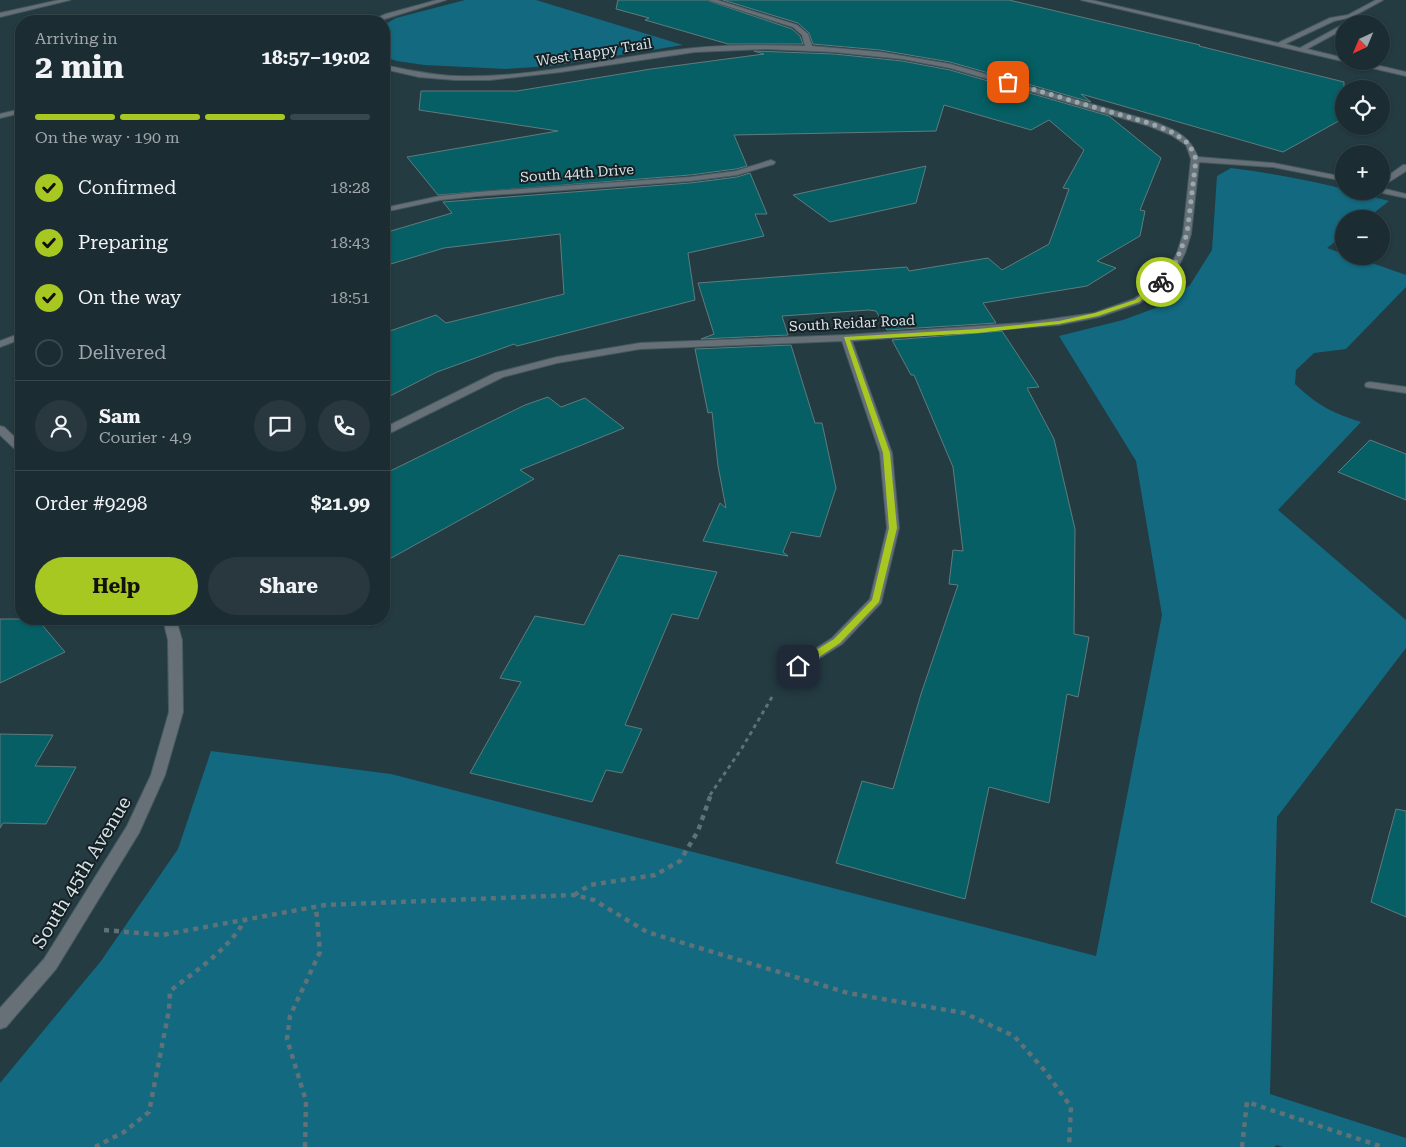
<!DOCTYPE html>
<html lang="en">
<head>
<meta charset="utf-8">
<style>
	body { margin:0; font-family:"Roboto Serif",serif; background:#28383e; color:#f1f3f6; height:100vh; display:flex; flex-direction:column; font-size:19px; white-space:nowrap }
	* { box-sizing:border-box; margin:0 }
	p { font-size:16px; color:#a0a7ac }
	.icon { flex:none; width:28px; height:28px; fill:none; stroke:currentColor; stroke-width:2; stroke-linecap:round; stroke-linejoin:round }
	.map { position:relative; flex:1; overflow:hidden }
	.details { position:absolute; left:15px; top:15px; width:375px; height:610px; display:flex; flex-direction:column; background:#1b2c32; border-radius:20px; box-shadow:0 1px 4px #0004,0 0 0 1px #39484d }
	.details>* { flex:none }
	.needle { width:32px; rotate:224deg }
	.buttons { position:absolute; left:1335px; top:15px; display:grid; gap:10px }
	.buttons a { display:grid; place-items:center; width:55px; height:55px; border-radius:50%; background:#1b2c32; box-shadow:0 1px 4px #0004,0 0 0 1px #39484d; font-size:25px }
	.pin { position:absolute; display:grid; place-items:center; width:42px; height:42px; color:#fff; margin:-21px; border-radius:10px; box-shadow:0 2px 8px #0006 }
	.courier { position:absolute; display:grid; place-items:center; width:50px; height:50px; margin:-25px; border:4px solid #a6c820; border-radius:50%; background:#fff; color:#222; box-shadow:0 1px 6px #0007 }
	.overview em { font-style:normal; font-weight:700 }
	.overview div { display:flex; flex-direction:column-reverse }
	.overview { display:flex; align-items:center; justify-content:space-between; height:85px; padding:0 20px }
	h1 { font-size:32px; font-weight:700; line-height:38px }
	.bar { display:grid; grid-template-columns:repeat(4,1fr); gap:8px 5px; align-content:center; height:60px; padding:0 20px }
	.bar i { height:6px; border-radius:4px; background:#39484d }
	.bar .active { background:#a6c820 }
	.bar p { grid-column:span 4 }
	.line { display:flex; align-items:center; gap:12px; padding:0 20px; border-top:1px solid #39484d }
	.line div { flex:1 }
	.round { display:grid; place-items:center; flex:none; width:52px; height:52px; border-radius:26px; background:#28383e }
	ol { padding:0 20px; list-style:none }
	li { display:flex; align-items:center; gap:15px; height:55px }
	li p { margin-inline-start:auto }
	li .icon { padding:5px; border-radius:50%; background:#a6c820; color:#111; stroke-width:4 }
	li:last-child { color:#a0a7ac }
	li i { width:28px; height:28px; border:2px solid #39484d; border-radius:50% }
	.primary-button { display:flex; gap:10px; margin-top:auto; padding:10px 20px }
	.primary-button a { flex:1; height:58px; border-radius:30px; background:#a6c820; color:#111; font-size:20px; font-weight:700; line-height:58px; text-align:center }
	.primary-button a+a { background:#28383e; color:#f1f3f6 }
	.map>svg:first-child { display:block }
	.green { fill:#126980 }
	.building { fill:#065f64; stroke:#607b7d }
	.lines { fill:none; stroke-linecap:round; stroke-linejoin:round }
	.minor-casing { stroke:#445960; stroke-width:2 }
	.tertiary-casing { stroke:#445960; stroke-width:2 }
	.path-far1 { stroke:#5e7278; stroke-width:3; stroke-dasharray:4 4; stroke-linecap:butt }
	.path { stroke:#5e7278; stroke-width:4.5; stroke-dasharray:5 5; stroke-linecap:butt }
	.minor { fill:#687077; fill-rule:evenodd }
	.tertiary { fill:#687077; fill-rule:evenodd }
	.route { fill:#a6c820 }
	.done { stroke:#98a9ae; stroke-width:5; stroke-dasharray:0 9 }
	.labels { text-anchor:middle; stroke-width:4; stroke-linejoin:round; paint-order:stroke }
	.far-street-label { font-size:14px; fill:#d6e4e8; stroke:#162024 }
	.near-street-label { font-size:19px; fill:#d6e4e8; stroke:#162024 }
</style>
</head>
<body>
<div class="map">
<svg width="1406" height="1147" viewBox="0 0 1406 1147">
	<rect width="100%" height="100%" fill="#243b42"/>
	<path class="green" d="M 465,0 L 536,0 L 683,45 L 551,66 L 506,69 L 424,65 L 397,61 L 384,57 L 384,25 L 396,18 Z
		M 1231,168 C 1269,173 1306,179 1344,189 L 1344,191 L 1351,191 L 1389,201 L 1366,219 L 1344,219 L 1344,235 L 1327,248 L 1344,254 L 1344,256 L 1352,256 L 1406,275 L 1406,287 L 1346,349 L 1314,353 L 1296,370 L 1295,384 C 1318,406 1331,412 1361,422 L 1278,510 L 1406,620 L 1406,648 L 1277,817 L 1270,1094 L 1406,1138 L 1406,1147 L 1283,1147 L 1276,1145 L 1275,1147 L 0,1147 L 0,1083 L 101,961 L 178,849 L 211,751 L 391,774 L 1096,956 L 1162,615 L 1136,461 L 1059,336 L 1123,320 L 1161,306 L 1190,285 L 1212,250 L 1217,176 Z"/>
	<path class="building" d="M 618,0 L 706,0 L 792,29 L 800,36 L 803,44 L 728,44 L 645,20 L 649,18 L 616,9 Z
		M 723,0 L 1009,0 L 1200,45 L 1199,46 L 1344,82 L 1344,118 L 1283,152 L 1081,94 L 1091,102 L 950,62 L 880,50 L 813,44 L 809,33 L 798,23 Z
		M 754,51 L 834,54 L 902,61 L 950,70 L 1109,116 L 1161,158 L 1140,210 L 1145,211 L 1140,236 L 1097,261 L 1116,268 L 1087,286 L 983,303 L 996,323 L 887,330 L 876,311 L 869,310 L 782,316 L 788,335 L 701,339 L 714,334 L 698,283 L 907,267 L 909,271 L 988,258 L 1002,270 L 1049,244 L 1069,189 L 1063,188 L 1084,150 L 1049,120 L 1031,130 L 944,105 L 936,131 L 734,135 L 747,166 L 736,169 L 690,175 L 438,195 L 407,157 L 558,131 L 419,110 L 421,91 L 517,91 L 651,69 L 764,54 Z
		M 926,166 L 916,203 L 830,222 L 793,195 Z
		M 750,173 L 767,214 L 755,214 L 764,236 L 688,253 L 695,300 L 517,346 L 514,344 L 437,372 L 384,399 L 384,333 L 436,315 L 446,323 L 564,294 L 560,234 L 444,248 L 384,266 L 384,233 L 452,213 L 443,202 L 690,183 L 737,177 Z
		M 1002,331 L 1039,387 L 1027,388 L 1054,439 L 1075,529 L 1074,634 L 1089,637 L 1078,697 L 1067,694 L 1049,803 L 989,787 L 965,899 L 836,863 L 862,781 L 893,789 L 921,694 L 958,585 L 949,584 L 953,550 L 963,551 L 953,467 L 914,375 L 911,375 L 892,340 Z
		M 791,345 L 815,423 L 822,423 L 836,488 L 820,537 L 791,532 L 783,552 L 788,556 L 703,541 L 720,503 L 726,508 L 718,466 L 712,412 L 708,413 L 695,349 Z
		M 548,397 L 561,407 L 585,398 L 624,428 L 520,470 L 534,479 L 384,562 L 384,474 L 525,405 Z
		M 1370,440 L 1406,454 L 1406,500 L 1338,472 Z
		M 619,555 L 717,572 L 698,619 L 672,614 L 625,725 L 642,729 L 622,773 L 606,770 L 592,802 L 470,773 L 521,682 L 500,678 L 535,616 L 584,625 Z
		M 0,619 L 37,619 L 65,652 L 0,683 Z
		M 0,734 L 53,735 L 35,766 L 76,767 L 46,824 L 3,823 L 0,828 Z
		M 1396,809 L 1406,811 L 1406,917 L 1371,902 Z"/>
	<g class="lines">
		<defs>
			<path id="minor" d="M 437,0 L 446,0 L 378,21 L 370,21 L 386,14 Z
				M 708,0 L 717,0 L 797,25 L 808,34 L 812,46 L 880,52 L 950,64 L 1155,122 C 1176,131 1189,135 1198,157 L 1273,163 L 1344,177 L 1344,181 L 1273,167 L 1199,162 L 1191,234 L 1185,253 L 1176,271 L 1160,288 L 1140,303 L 1099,317 L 1059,325 L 852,341 L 892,453 L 899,528 L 881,603 L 842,644 L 785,680 L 780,678 L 778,675 L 780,672 L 832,638 L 870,599 L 887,528 L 880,453 L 842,341 L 640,349 L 557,363 L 503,377 L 388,434 L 384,435 L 384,428 L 495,373 L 557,357 L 640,343 L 846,335 L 1023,323 L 1094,313 L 1134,299 L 1154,284 L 1169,268 L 1177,253 L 1183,234 L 1191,159 L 1186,145 L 1171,135 L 1149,126 L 950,68 L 902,59 L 834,52 L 765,49 L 695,52 L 561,72 L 490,80 L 455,80 L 419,77 L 384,69 L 384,65 C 408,70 431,75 455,76 C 530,79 603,59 677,50 C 719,44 763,45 805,46 L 802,35 L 793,27 Z
				M 1081,0 L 1091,0 L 1278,43 L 1330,18 L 1348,15 L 1376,0 L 1383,0 L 1352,17 L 1334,21 L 1285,44 L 1300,48 L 1344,24 L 1344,29 L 1307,49 L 1344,58 L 1344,61 L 1359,61 L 1406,72 L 1406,76 Z
				M 21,109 L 21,113 L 0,118 L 0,114 Z
				M 771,160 L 775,162 L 774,164 L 737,175 L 690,181 L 478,196 L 440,200 L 384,212 L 384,208 L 440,196 L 478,192 L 690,177 L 736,171 Z
				M 1403,165 L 1406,165 L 1406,171 L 1381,187 L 1381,181 Z
				M 1381,188 L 1406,194 L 1406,198 L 1378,192 L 1381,191 Z
				M 21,333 L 21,339 L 0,347 L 0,341 Z
				M 1370,382 L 1406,387 L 1406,393 L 1366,387 L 1365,385 L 1366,383 Z
				M 0,426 L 4,427 L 21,443 L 21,452 L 17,451 L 0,435 Z
				M 163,619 L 176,619 L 182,640 L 183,712 L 165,775 L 139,833 L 56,969 L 6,1027 L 0,1029 L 0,1008 L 44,959 L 127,826 L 151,775 L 169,712 L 168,640 Z"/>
			<path id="tertiary" d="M 59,0 L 70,0 L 0,17 L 0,13 Z"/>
		</defs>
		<use href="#minor" class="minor-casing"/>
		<use href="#tertiary" class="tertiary-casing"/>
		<path class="path-far1" d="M 710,795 L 742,748 L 772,697"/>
		<path class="path" d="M 574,895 L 590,885 L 655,875 L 680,861 L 698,831 L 711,794
			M 104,930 L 162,935 L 325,905 L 574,895 L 594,900 L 647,932 L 848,993 L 964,1013 L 1014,1036 L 1045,1071 L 1071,1107 L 1069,1147
			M 95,1147 L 124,1132 L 149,1112 L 169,1010 L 170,991 C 198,969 227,951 245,920
			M 305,1147 L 306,1101 L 287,1039 L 290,1016 L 320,952 L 316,907
			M 1242,1147 L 1247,1102 L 1383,1147"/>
		<use href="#minor" class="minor"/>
		<use href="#tertiary" class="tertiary"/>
	</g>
	<path class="route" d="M 1159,280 L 1164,282 L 1139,302 L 1098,316 L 1059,324 L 978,333 L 850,340 L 890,453 L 897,528 L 879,602 L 840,643 L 801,669 L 794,669 L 794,664 L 834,639 L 872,600 L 889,528 L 883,453 L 844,337 L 978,329 L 1059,321 L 1095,313 L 1135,300 Z"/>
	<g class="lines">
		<path class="done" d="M 1008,82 L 1152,124 L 1174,133 L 1189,144 L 1196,159 L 1187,234 L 1173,269 L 1161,282"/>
	</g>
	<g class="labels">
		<g class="far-street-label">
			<text transform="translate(594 52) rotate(-9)" y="5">West Happy Trail</text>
			<text transform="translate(577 173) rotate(-4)" y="5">South 44th Drive</text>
			<text transform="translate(852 323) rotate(-3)" y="5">South Reidar Road</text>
		</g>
		<g class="near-street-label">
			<text transform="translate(81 872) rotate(-59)" y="7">South 45th Avenue</text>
		</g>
	</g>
</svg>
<div class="buttons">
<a><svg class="needle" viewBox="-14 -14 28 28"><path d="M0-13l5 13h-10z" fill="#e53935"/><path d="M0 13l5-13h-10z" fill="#a0a7ac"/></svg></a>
<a><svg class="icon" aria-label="locate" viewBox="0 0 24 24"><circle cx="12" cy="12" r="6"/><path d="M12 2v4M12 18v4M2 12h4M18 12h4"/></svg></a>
<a>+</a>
<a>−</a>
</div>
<div class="pin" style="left:1008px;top:82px;background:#ea580c"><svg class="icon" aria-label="bag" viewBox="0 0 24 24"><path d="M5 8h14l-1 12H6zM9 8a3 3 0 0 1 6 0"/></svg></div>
<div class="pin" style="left:798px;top:666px;background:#1f2937"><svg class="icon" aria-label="home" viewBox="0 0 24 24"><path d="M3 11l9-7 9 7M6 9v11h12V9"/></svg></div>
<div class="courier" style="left:1161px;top:282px"><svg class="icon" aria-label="bike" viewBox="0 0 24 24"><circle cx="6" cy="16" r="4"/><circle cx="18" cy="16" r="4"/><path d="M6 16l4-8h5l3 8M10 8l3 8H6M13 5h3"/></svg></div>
<section class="details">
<div class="overview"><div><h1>2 min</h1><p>Arriving in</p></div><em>18:57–19:02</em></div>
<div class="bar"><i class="active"></i><i class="active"></i><i class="active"></i><i></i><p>On the way · 190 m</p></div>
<ol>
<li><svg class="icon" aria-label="check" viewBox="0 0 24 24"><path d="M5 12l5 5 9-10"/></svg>Confirmed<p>18:28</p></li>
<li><svg class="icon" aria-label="check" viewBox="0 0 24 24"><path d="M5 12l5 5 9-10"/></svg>Preparing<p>18:43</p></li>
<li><svg class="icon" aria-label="check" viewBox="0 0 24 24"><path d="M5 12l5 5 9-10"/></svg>On the way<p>18:51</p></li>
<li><i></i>Delivered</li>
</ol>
<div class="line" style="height:90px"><a class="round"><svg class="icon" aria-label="person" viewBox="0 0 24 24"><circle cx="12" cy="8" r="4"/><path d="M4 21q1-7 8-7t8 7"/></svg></a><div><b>Sam</b><p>Courier · 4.9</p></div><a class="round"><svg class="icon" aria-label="chat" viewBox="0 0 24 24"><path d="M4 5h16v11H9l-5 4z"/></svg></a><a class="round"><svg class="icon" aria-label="phone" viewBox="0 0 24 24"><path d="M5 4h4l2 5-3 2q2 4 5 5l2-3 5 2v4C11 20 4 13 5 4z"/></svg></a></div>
<div class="line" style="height:65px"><div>Order #9298</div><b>$21.99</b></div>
<div class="primary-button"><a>Help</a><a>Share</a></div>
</section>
</div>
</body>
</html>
